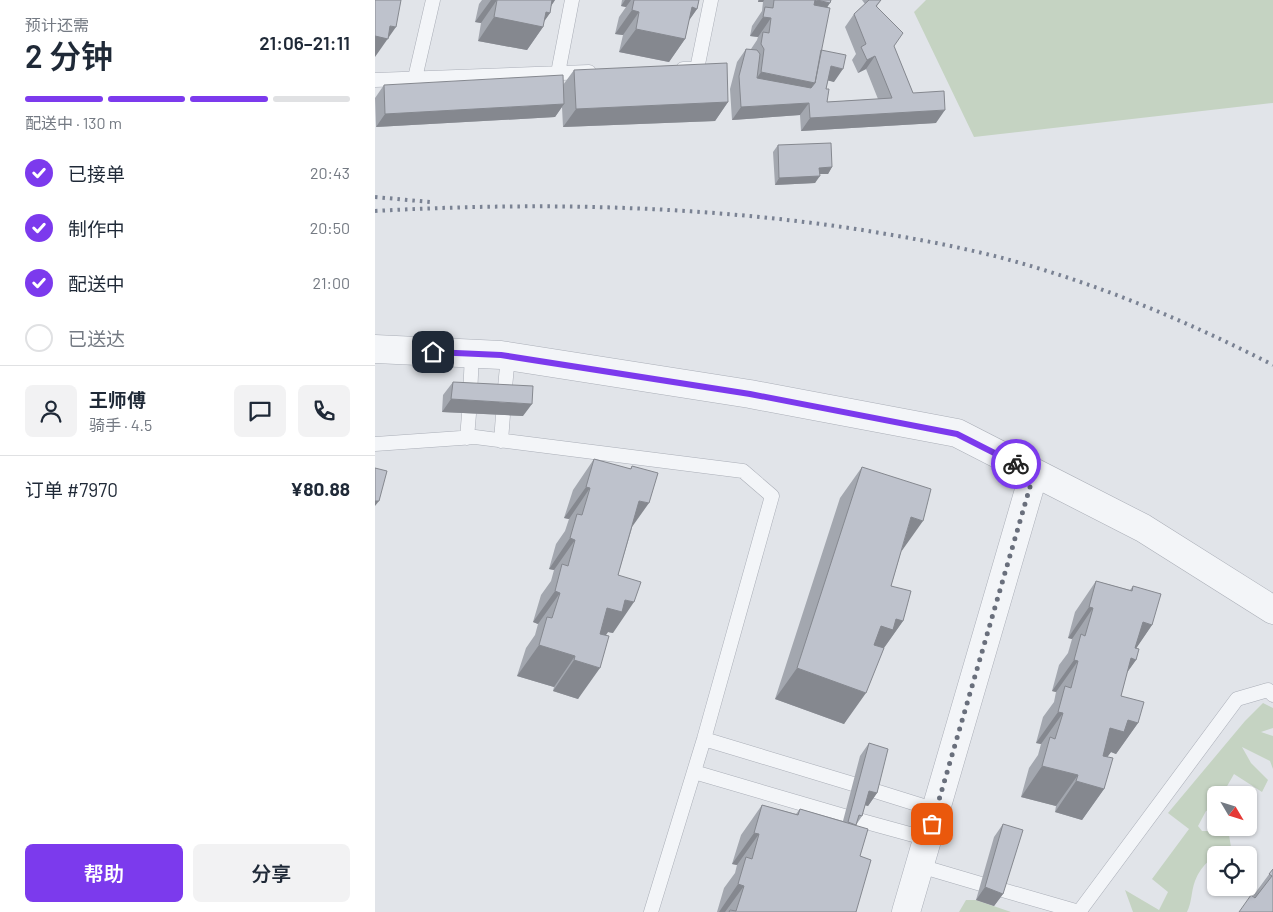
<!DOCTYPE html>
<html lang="zh">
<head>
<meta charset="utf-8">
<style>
	body { margin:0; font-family:Barlow,"Noto Sans SC",sans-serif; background:#f2f2f3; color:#1f2937; height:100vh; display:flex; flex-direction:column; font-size:19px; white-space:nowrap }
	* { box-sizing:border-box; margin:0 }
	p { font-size:16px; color:#747a83 }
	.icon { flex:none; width:28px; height:28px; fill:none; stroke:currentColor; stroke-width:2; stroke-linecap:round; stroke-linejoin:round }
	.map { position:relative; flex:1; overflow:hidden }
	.side { display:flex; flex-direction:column; background:#fff; width:375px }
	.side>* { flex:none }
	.needle { width:32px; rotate:128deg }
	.fabs { position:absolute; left:832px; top:786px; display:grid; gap:10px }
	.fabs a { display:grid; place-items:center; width:50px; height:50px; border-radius:8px; background:#fff; box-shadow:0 1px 4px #0004; font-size:25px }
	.pin { position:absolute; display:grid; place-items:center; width:42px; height:42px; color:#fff; margin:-21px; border-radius:10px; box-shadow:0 2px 8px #0006 }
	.courier { position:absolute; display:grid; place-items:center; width:50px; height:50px; margin:-25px; border:4px solid #7c3aed; border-radius:50%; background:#fff; color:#222; box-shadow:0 1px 6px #0007 }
	.headline em { font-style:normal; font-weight:600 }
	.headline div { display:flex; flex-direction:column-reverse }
	.headline { display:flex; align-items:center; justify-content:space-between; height:85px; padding:0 25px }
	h1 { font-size:32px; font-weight:600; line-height:38px }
	.bar { display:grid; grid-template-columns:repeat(4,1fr); gap:8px 5px; align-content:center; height:60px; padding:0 25px }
	.bar i { height:6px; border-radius:4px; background:#e0e1e3 }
	.bar .on { background:#7c3aed }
	.bar p { grid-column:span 4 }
	.line { display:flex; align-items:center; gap:12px; padding:0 25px; border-top:1px solid #e0e1e3 }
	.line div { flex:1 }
	.round { display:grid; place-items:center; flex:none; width:52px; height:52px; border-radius:8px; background:#f2f2f3 }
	ol { padding:0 25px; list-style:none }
	li { display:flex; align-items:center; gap:15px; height:55px }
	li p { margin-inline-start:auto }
	li .icon { padding:5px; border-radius:50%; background:#7c3aed; color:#fff; stroke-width:4 }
	li:last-child { color:#747a83 }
	li i { width:28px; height:28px; border:2px solid #e0e1e3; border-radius:50% }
	.action { display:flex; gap:10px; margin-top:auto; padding:10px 25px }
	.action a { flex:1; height:58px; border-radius:8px; background:#7c3aed; color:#fff; font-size:20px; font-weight:600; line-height:58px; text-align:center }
	.action a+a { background:#f2f2f3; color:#1f2937 }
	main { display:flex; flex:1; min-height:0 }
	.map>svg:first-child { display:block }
	.green { fill:#c5d3c2 }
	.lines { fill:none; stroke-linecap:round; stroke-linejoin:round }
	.service-casing { stroke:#aaaeb7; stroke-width:15 }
	.minor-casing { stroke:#aaaeb7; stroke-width:29 }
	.service { stroke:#f3f5f8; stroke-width:14 }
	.minor { stroke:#f3f5f8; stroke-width:28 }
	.rail { stroke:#7a8293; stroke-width:4; stroke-dasharray:2.5 5; stroke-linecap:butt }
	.wall { fill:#a3a7af }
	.shaded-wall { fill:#85888f }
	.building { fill:#bec2cc; stroke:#85888f }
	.done { stroke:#696f7c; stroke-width:5; stroke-dasharray:0 9 }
	.route { stroke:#7c3aed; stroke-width:6 }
</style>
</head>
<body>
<main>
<section class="side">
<div class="headline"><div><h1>2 分钟</h1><p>预计还需</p></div><em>21:06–21:11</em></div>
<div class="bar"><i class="on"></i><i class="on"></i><i class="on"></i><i></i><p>配送中 · 130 m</p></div>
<ol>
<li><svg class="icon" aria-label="check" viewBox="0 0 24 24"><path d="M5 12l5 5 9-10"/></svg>已接单<p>20:43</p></li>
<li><svg class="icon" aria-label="check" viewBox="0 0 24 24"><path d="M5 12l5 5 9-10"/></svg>制作中<p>20:50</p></li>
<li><svg class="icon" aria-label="check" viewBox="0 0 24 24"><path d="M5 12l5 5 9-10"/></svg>配送中<p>21:00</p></li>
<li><i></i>已送达</li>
</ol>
<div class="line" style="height:90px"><a class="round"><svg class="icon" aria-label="person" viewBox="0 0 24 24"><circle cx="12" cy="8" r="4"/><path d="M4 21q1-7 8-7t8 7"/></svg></a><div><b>王师傅</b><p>骑手 · 4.5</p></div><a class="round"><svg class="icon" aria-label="chat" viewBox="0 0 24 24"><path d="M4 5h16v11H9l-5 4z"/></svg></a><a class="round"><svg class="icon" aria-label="phone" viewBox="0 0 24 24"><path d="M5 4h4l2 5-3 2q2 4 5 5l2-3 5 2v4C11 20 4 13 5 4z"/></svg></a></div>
<div class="line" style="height:65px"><div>订单 #7970</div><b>¥80.88</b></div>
<div class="action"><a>帮助</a><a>分享</a></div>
</section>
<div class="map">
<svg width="898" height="912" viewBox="0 0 898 912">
	<rect width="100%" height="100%" fill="#e1e4e9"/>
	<path class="green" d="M 551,0 L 898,0 L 898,103 L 599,137 L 539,12 Z
		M 888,703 L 898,708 L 898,728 L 886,732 L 898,736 L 898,769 L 895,761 L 867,747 L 876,763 L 893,780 L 887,792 L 859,774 L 847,795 L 841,795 L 841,808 L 831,811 L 823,826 L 827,831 L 839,831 L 854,835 L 856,847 C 841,854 826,864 820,881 C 816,892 817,902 812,912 L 758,912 L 750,890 L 784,910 L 793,892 L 777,879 L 814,829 L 793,813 L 870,721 Z
		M 591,900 L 601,900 L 636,912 L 584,912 Z"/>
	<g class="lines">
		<defs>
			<path id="service" d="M 308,69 L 322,69 L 336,0
				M 183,73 L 197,0
				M 40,78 L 58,0
				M 0,80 L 214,72
				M 95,396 L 97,354
				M 129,398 L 133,356
				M 92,438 L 94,414
				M 126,441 L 128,415
				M 0,444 L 100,437 L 368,471 L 397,496 L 329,739 L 276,912
				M 329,739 L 478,784
				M 319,772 L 469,816
				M 497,790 L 561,810
				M 480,819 L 553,839
				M 545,866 L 606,884
				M 624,889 L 704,912
				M 704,912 L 862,699 L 893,690 L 898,695"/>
			<path id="minor" d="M 0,349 L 126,355 L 375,394 L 582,433 L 768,528 L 898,610
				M 531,912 L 659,473"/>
		</defs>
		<use href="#service" class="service-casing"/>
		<use href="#minor" class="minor-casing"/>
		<use href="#service" class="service"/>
		<use href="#minor" class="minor"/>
		<path class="rail" d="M 0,197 L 55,202
			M 0,211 C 161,202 321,205 481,229 C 537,238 594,248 649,264 C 735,289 818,324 898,365"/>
	</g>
	<path class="wall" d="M 107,0 L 180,0 L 176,6 L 175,13 L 169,21 L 168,27 L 152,50 L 103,41 L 106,23 L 100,22 L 104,4 Z
		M 247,0 L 324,0 L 322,9 L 314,20 L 310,39 L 294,62 L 244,52 L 248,35 L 240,34 L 244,17 L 251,7 L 246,6 Z
		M 383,0 L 456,0 L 452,8 L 446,50 L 459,82 L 453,80 L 451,89 L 452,102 L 503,99 L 491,69 L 483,73 L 477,60 L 481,54 L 470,27 L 479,14 L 490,4 L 487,0 L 506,0 L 502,6 L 538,93 L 561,123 L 426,131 L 425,115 L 357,120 L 355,89 L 362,62 L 371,49 L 376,49 L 382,40 L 383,37 L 375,36 L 377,26 L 387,11 L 388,2 L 383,2 Z
		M 199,70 L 353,102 L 340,121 L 188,127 L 187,107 L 180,117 L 1,127 L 0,98 L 9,85 L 188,85 Z
		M 403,145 L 457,167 L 453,174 L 444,174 L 440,183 L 400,185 L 398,152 Z
		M 78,382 L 148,416 L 67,412 L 68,395 Z
		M 219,459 L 255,469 L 257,466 L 257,528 L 243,575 L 238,633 L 233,632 L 231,635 L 203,699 L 178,691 L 179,687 L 142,676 L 151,648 L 160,635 L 163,624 L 158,622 L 166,595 L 176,581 L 179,570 L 174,569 L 181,544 L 190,531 L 194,519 L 189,518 L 198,490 Z
		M 487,467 L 526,552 L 516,586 L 528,621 L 509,648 L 469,724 L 400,699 L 465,498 Z
		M 721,581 L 755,590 L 758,586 L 777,625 L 761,648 L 761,660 L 752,672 L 746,696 L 763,723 L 741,754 L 736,752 L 732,757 L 729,789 L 707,820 L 680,812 L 681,806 L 646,797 L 654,768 L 663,755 L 666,744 L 661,743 L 668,717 L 679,702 L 681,692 L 677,691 L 684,665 L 693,653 L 697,639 L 693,638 L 700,612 Z
		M 494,743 L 502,793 L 493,806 L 490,805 L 487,816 L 481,825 L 485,856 L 481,912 L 342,912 L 349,888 L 360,873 L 362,865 L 357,864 L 366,835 L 387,805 L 421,814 L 425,809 L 468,821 L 485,756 Z
		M 628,824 L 628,894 L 619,906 L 601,900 L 619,837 Z
		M 898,869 L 898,912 L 878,896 Z"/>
	<path class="shaded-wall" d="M 116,0 L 122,0 L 106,23 L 100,22 Z
		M 175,0 L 180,0 L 172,12 L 175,13 L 166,26 L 168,27 L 152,50 L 103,41 L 119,17 Z
		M 250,0 L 256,0 L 251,7 L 246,6 Z
		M 384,0 L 389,0 L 388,2 L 383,2 Z
		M 440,0 L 455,3 L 442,21 L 427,18 Z
		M 317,7 L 322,9 L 306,32 Z
		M 257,10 L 264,12 L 248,35 L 240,34 Z
		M 388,17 L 396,18 L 383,37 L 375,36 Z
		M 15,26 L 21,27 L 0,57 L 0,36 Z
		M 261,29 L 310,39 L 294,62 L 244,52 Z
		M 500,56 L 491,69 L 483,73 L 492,60 Z
		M 456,66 L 468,69 L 459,82 L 447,79 Z
		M 386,72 L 440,83 L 427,101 L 373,91 Z
		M 353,102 L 340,121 L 188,127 L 201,109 Z
		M 434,103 L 425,115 L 357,120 L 366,107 Z
		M 189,104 L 180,117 L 1,127 L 10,114 Z
		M 570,110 L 561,123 L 426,131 L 435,118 Z
		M 457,167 L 453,174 L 440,174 L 444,168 Z
		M 445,176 L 440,183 L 400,185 L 404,178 Z
		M 76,399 L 157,404 L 148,416 L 67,412 Z
		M 211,487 L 215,488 L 194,519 L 189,518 Z
		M 0,501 L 4,501 L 0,506 Z
		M 264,501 L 274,503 L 252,534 Z
		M 536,517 L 548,521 L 526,552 Z
		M 195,538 L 200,540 L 179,570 L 174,569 Z
		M 180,591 L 185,593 L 163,624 L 158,622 Z
		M 250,600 L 259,602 L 238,633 L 233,632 L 225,643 L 211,639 L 232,608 Z
		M 714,607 L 718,608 L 697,639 L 693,638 Z
		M 521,619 L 528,621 L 506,652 L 484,657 L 506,626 Z
		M 768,622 L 777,625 L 756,656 Z
		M 164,645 L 200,656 L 179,687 L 142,676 Z
		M 756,658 L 761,660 L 739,691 Z
		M 199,660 L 225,668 L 203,699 L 178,691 Z
		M 699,660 L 703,661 L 681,692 L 677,691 Z
		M 422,668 L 491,693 L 469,724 L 400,699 Z
		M 683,712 L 688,713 L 666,744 L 661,743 Z
		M 753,720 L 763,723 L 741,754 L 736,752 L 728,763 L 714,759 L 735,728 Z
		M 667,766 L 703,775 L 681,806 L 646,797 Z
		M 701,781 L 729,789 L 707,820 L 680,812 Z
		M 494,791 L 502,793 L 493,806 L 485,804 Z
		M 379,833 L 384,834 L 362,865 L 357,864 Z
		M 363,884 L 369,886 L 350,912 L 344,912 Z
		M 610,887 L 628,894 L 619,906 L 601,900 Z"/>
	<path class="building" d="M 0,0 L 26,0 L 21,27 L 15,26 L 13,39 L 0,36 Z
		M 122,0 L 177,0 L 175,13 L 171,12 L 168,27 L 119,17 Z
		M 259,0 L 324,0 L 322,9 L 317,7 L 310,39 L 261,29 L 264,12 L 257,10 Z
		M 399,0 L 440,0 L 439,5 L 455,8 L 440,83 L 386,72 L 389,49 L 386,44 L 388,32 L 394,33 L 396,18 L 388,17 L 390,7 L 398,8 Z
		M 442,0 L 456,0 L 455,3 Z
		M 494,0 L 506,0 L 501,6 L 528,33 L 519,46 L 538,93 L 569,91 L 570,110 L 435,118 L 434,103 L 366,107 L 364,76 L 371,49 L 382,50 L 385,54 L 382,78 L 436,88 L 440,83 L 446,50 L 471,55 L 468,69 L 456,66 L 451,89 L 454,89 L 452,102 L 517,98 L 500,56 L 492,60 L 486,47 L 491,44 L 479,14 Z
		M 352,63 L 353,102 L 201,109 L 199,70 Z
		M 188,75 L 189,104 L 10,114 L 9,85 Z
		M 456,143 L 457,167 L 444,168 L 445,176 L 404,178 L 403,145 Z
		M 78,382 L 158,386 L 157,404 L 76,399 Z
		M 219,459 L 256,469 L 257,466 L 283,473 L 274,503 L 264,501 L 243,575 L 266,582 L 259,602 L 250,600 L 247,612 L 232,608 L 225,634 L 234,636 L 225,668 L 199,660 L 200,656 L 164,645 L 172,617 L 177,618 L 185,593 L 180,591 L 187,564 L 193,566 L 200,540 L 195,538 L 202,514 L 207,515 L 215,488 L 211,487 Z
		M 487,467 L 556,489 L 548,521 L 536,517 L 516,586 L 536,591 L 528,621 L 521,619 L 518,630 L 506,626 L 499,645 L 509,648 L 491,693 L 422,668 Z
		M 0,468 L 12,471 L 4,501 L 0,501 Z
		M 721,581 L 757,591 L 758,586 L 786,594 L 777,625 L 768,622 L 760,648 L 764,649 L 761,660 L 756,658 L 746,696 L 769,702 L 763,723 L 753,720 L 749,732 L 735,728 L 728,756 L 738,758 L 729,789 L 701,781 L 703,775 L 667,766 L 675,737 L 680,739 L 688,713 L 683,712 L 690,686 L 696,688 L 703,661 L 699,660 L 706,634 L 710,636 L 718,608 L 714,607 Z
		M 494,743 L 513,749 L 502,793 L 494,791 L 487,816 L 484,815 L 481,825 L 473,822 Z
		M 387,805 L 423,815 L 425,809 L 493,829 L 485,856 L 496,860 L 481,912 L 354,912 L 355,910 L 361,911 L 369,886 L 363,884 L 371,857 L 377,859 L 384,834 L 379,833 Z
		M 628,824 L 648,830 L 628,894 L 610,887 Z
		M 898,869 L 898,912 L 864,912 L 876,895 L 880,898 L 897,876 L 894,874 Z"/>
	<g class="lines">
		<path class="done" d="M 557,824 L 659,473 L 641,464"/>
		<path class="route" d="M 58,352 L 126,355 L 375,394 L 582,434 L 641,464"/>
	</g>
</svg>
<div class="fabs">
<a><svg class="needle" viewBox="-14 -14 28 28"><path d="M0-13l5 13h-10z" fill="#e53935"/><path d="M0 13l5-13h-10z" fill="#747a83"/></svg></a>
<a><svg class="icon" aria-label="locate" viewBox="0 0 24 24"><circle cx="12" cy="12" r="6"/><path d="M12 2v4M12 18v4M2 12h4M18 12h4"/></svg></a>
</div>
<div class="pin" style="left:557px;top:824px;background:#ea580c"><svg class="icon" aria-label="bag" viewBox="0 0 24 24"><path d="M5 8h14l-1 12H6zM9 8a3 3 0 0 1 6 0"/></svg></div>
<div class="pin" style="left:58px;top:352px;background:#1f2937"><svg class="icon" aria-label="home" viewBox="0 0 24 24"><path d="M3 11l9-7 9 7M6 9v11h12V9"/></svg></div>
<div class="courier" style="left:641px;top:464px"><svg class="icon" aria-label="bike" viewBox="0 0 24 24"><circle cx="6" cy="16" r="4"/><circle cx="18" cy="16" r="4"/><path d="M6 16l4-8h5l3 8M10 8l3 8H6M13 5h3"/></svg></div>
</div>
</main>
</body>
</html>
